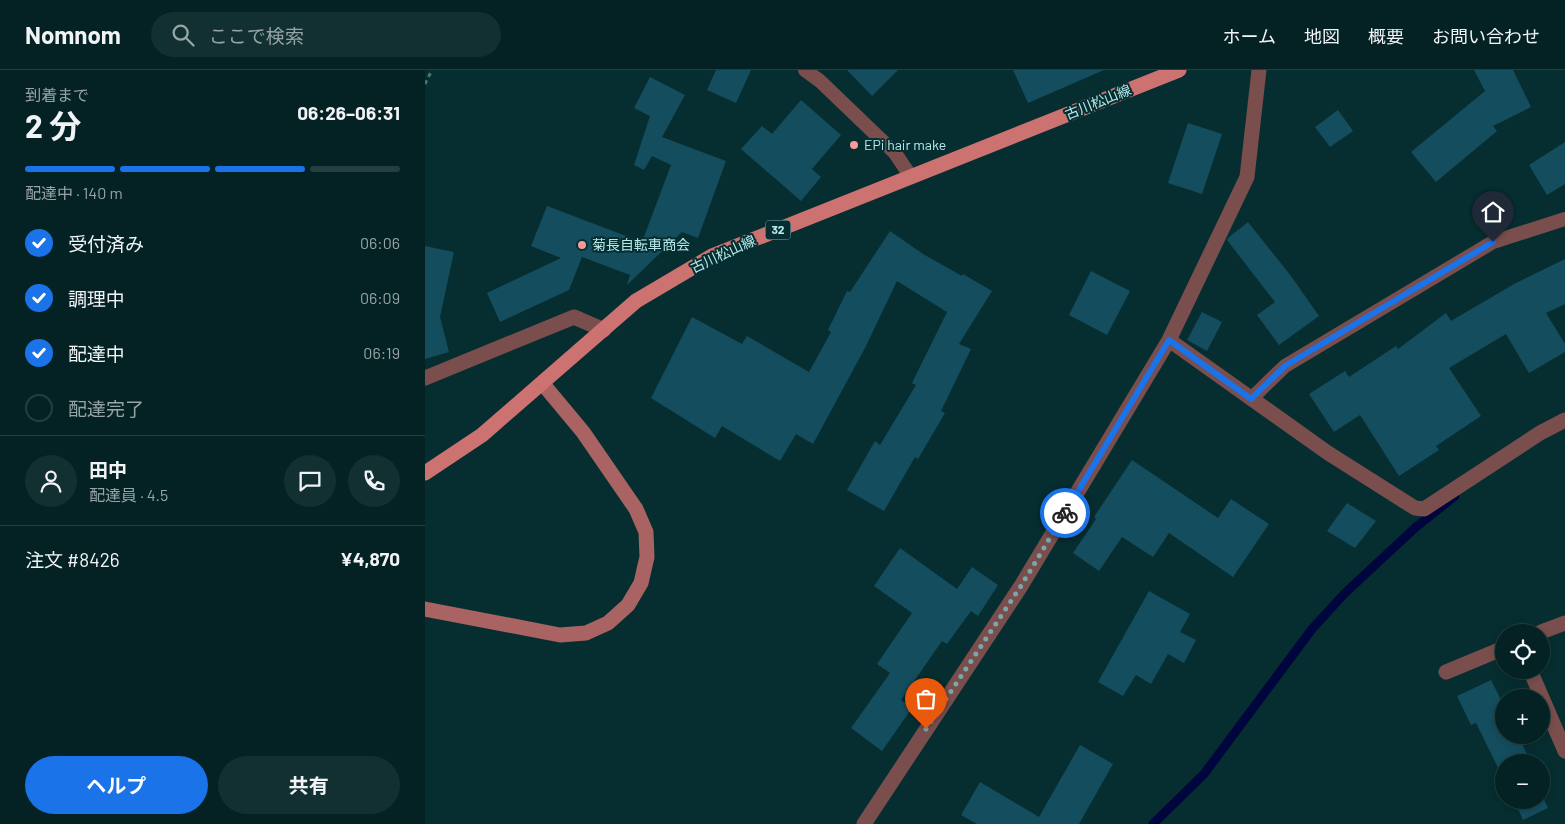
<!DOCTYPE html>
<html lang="ja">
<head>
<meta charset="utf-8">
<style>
	body { margin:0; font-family:Barlow,"Noto Sans JP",sans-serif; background:#122f31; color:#f1f3f6; height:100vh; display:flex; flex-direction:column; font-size:19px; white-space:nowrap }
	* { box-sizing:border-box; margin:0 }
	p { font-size:16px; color:#97a4a6 }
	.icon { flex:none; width:28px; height:28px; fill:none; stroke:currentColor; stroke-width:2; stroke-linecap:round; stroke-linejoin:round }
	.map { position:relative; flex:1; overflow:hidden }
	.drawer { display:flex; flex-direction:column; background:#042224; width:425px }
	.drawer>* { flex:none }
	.controls { position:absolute; left:1070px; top:554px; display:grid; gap:10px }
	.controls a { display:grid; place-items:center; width:55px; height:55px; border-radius:50%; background:#042224; box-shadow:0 2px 8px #0003,0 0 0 1px #253f41; font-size:25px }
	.pin { position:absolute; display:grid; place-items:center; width:42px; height:42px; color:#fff; margin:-51px -21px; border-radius:50% 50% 50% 0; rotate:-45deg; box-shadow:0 0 5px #0007 }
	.pin .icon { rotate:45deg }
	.courier { position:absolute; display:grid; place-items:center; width:50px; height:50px; margin:-25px; border:4px solid #1a73e8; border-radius:50%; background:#fff; color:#222; box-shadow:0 1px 6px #0007 }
	.summary em { font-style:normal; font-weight:700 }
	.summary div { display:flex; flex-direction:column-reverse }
	.summary { display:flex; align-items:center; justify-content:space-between; height:85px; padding:0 25px }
	h1 { font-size:32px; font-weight:700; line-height:38px }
	.bar { display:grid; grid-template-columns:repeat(4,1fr); gap:8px 5px; align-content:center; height:60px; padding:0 25px }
	.bar i { height:6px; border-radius:4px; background:#253f41 }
	.bar .selected { background:#1a73e8 }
	.bar p { grid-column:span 4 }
	.line { display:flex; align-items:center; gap:12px; padding:0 25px; border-top:1px solid #253f41 }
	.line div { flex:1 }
	.round { display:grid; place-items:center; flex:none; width:52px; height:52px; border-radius:26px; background:#122f31 }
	ol { padding:0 25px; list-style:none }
	li { display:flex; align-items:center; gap:15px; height:55px }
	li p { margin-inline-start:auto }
	li .icon { padding:5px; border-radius:50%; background:#1a73e8; color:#fff; stroke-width:4 }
	li:last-child { color:#97a4a6 }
	li i { width:28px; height:28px; border:2px solid #253f41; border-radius:50% }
	.action { display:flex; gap:10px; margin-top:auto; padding:10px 25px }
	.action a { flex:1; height:58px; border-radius:30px; background:#1a73e8; color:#fff; font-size:20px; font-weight:700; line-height:58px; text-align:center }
	.action a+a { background:#122f31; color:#f1f3f6 }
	header { display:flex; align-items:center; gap:30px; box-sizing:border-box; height:70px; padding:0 25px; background:#042224; border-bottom:1px solid #253f41 }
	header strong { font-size:24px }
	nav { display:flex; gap:28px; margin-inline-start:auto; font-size:18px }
	.search { width:350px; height:45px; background:#122f31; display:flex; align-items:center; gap:12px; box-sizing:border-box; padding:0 18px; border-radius:28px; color:#97a4a6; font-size:19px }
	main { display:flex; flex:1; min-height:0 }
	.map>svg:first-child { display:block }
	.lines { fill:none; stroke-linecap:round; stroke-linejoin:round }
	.stream { stroke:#00053d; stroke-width:9 }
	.building { fill:#144d5e }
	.path { stroke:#497678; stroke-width:3; stroke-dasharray:4 4; stroke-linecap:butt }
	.lane { stroke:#7a4e4d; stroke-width:14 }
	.street { stroke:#7a4e4d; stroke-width:15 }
	.secondary { stroke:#a86362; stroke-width:15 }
	.primary { stroke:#cc7271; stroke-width:15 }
	.done { stroke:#78a8aa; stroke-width:5; stroke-dasharray:0 9 }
	.route { stroke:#1a73e8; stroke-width:6 }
	.poi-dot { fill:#f59b99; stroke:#062e30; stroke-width:2 }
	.labels { text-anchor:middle; stroke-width:4; stroke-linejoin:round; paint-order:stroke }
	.shield { fill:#062e30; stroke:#80b1b4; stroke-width:1 }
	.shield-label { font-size:12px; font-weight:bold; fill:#b5e9ec }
	.street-label { font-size:14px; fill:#b5e9ec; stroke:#062e30 }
	.poi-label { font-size:14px; fill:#b5e9ec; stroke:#062e30; text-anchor:start }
</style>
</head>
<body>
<header>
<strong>Nomnom</strong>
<div class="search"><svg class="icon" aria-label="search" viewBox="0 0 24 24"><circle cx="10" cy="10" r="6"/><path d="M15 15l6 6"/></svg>ここで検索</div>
<nav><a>ホーム</a><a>地図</a><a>概要</a><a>お問い合わせ</a></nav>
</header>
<main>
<section class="drawer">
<div class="summary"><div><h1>2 分</h1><p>到着まで</p></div><em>06:26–06:31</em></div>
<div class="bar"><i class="selected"></i><i class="selected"></i><i class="selected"></i><i></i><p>配達中 · 140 m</p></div>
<ol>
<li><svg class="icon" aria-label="check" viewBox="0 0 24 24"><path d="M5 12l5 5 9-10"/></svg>受付済み<p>06:06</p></li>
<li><svg class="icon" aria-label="check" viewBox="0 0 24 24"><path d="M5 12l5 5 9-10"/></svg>調理中<p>06:09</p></li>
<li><svg class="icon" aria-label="check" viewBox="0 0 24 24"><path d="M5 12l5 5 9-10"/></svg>配達中<p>06:19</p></li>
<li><i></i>配達完了</li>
</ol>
<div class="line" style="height:90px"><a class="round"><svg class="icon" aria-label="person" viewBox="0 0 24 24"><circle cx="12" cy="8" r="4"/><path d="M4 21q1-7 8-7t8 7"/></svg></a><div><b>田中</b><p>配達員 · 4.5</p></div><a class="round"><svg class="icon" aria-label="chat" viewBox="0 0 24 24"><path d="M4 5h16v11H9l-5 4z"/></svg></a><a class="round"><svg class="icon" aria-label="phone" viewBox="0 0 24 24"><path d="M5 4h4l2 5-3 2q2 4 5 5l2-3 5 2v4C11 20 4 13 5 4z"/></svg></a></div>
<div class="line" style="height:65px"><div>注文 #8426</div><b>¥4,870</b></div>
<div class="action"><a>ヘルプ</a><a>共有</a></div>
</section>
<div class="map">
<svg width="1140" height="754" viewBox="0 0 1140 754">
	<rect width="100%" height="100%" fill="#062e30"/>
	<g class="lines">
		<path class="stream" d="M 728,754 L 779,704 L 887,559 L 920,523 L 991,457 L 1030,426"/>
	</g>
	<path class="building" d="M 291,0 L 326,0 L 311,33 L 282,20 Z
		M 422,0 L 473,0 L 447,26 Z
		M 588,0 L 679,0 L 603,33 Z
		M 1049,0 L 1088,0 L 1106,37 L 1068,56 L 1072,61 L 1011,112 L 986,82 L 1060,21 Z
		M 225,7 L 260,25 L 237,67 L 301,91 L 273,168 L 257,162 L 202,215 L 205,205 L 157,187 L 144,220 L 75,252 L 62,223 L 136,188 L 106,176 L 122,136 L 217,172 L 246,95 L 227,86 L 219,100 L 209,95 L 225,46 L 209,38 Z
		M 376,30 L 416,65 L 387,99 L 396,107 L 376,131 L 316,79 L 337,56 L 347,64 Z
		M 913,40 L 928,61 L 905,77 L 890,57 Z
		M 763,53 L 797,64 L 777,124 L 743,113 Z
		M 1140,72 L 1140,114 L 1122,125 L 1104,95 Z
		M 823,152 L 866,206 L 894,246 L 854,275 L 832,245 L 850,232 L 802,170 L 804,167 Z
		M 465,161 L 498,184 L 537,206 L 538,204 L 567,221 L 534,274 L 546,279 L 516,341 L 520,343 L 493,389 L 490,387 L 459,441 L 422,420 L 450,371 L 455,375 L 491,315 L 487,313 L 522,242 L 472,211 L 440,278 L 388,374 L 371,364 L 355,391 L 297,356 L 290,368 L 226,328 L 267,247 L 317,274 L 322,266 L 384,302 L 406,262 L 403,260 L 422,221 L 425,222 Z
		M 0,176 L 29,182 L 15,247 L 24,282 L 0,289 Z
		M 1140,189 L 1140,234 L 1121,243 L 1140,274 L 1140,282 L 1104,303 L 1081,264 L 1024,298 L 1056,346 L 1011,376 L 1014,380 L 974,406 L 935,345 L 909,362 L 884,324 L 920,301 L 924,307 L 971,276 L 973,279 L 1021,243 L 1026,251 L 1089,214 Z
		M 666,201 L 705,221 L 682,265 L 644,245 Z
		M 777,242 L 797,252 L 782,281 L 762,270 Z
		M 707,390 L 793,448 L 806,429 L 844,454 L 808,507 L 744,463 L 728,487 L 697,467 L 674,501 L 648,483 L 671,449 L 669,447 Z
		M 922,433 L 951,451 L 930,478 L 902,461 Z
		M 475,478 L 532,519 L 547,497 L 573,515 L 553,546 L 546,541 L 522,574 L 517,571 L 476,630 L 487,638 L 457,681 L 426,658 L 465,603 L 452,594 L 487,543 L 449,516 Z
		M 724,521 L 765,544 L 755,562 L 771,570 L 759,593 L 743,584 L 726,614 L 711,605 L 698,626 L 673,612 Z
		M 1066,610 L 1079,636 L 1079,665 L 1093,665 L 1104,689 L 1101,691 L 1102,692 L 1079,692 L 1079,710 L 1051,653 L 1046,655 L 1032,626 Z
		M 655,675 L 688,694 L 654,754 L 552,754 L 536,745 L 555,712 L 614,747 Z
		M 1116,723 L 1123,738 L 1098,750 L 1089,730 L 1116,730 Z"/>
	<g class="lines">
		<path class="path" d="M 0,14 L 7,0"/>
		<path class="lane" d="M 380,0 L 395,11 L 470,83 L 486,107
			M 826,329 L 860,296 L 1068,172 L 1140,149"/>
		<path class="street" d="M 744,270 L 903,383 L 990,438 L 999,439 L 1115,363 L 1140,350
			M 0,308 L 149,247 L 179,260
			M 1116,562 L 1140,553
			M 1105,600 L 1140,681
			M 1021,602 L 1079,578
			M 439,754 L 596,516 L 744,270 L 822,107 L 834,0"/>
		<path class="secondary" d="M 0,539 L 135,565 L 161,563 L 183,553 L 203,535 L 216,513 L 222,487 L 221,462 L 211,439 L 158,362 L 118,314"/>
		<path class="primary" d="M 0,403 L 57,365 L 211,231 L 287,186 L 754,0"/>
	</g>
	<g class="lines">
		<path class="done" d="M 501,659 L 596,516 L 640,443"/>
		<path class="route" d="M 640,443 L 744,270 L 826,329 L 860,296 L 1068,172"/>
	</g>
	<g class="poi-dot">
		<circle cx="429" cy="75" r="5"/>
		<circle cx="157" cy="175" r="5"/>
	</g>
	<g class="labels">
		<rect class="shield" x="340.5" y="150.5" width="25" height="19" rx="4"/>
		<g class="shield-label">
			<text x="353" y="164">32</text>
		</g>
		<g class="street-label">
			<text transform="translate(673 32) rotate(-22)" y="5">古川松山線</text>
			<text transform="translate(298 184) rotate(-25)" y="5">古川松山線</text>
		</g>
		<g class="poi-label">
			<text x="439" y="80">EPi hair make</text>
			<text x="167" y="180">菊長自転車商会</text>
		</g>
	</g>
</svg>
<div class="controls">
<a><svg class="icon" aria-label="locate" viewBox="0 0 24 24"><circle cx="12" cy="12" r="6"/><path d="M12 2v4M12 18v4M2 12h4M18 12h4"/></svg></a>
<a>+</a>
<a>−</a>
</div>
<div class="pin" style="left:501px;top:659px;background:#ea580c"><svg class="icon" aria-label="bag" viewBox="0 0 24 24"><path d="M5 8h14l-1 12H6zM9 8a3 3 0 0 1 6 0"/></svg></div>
<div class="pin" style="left:1068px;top:172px;background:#1f2937"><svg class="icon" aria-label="home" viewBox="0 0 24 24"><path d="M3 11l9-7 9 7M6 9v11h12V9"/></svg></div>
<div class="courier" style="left:640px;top:443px"><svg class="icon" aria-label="bike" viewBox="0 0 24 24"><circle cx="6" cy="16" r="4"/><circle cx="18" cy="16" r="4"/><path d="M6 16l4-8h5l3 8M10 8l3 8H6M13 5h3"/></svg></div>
</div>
</main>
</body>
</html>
